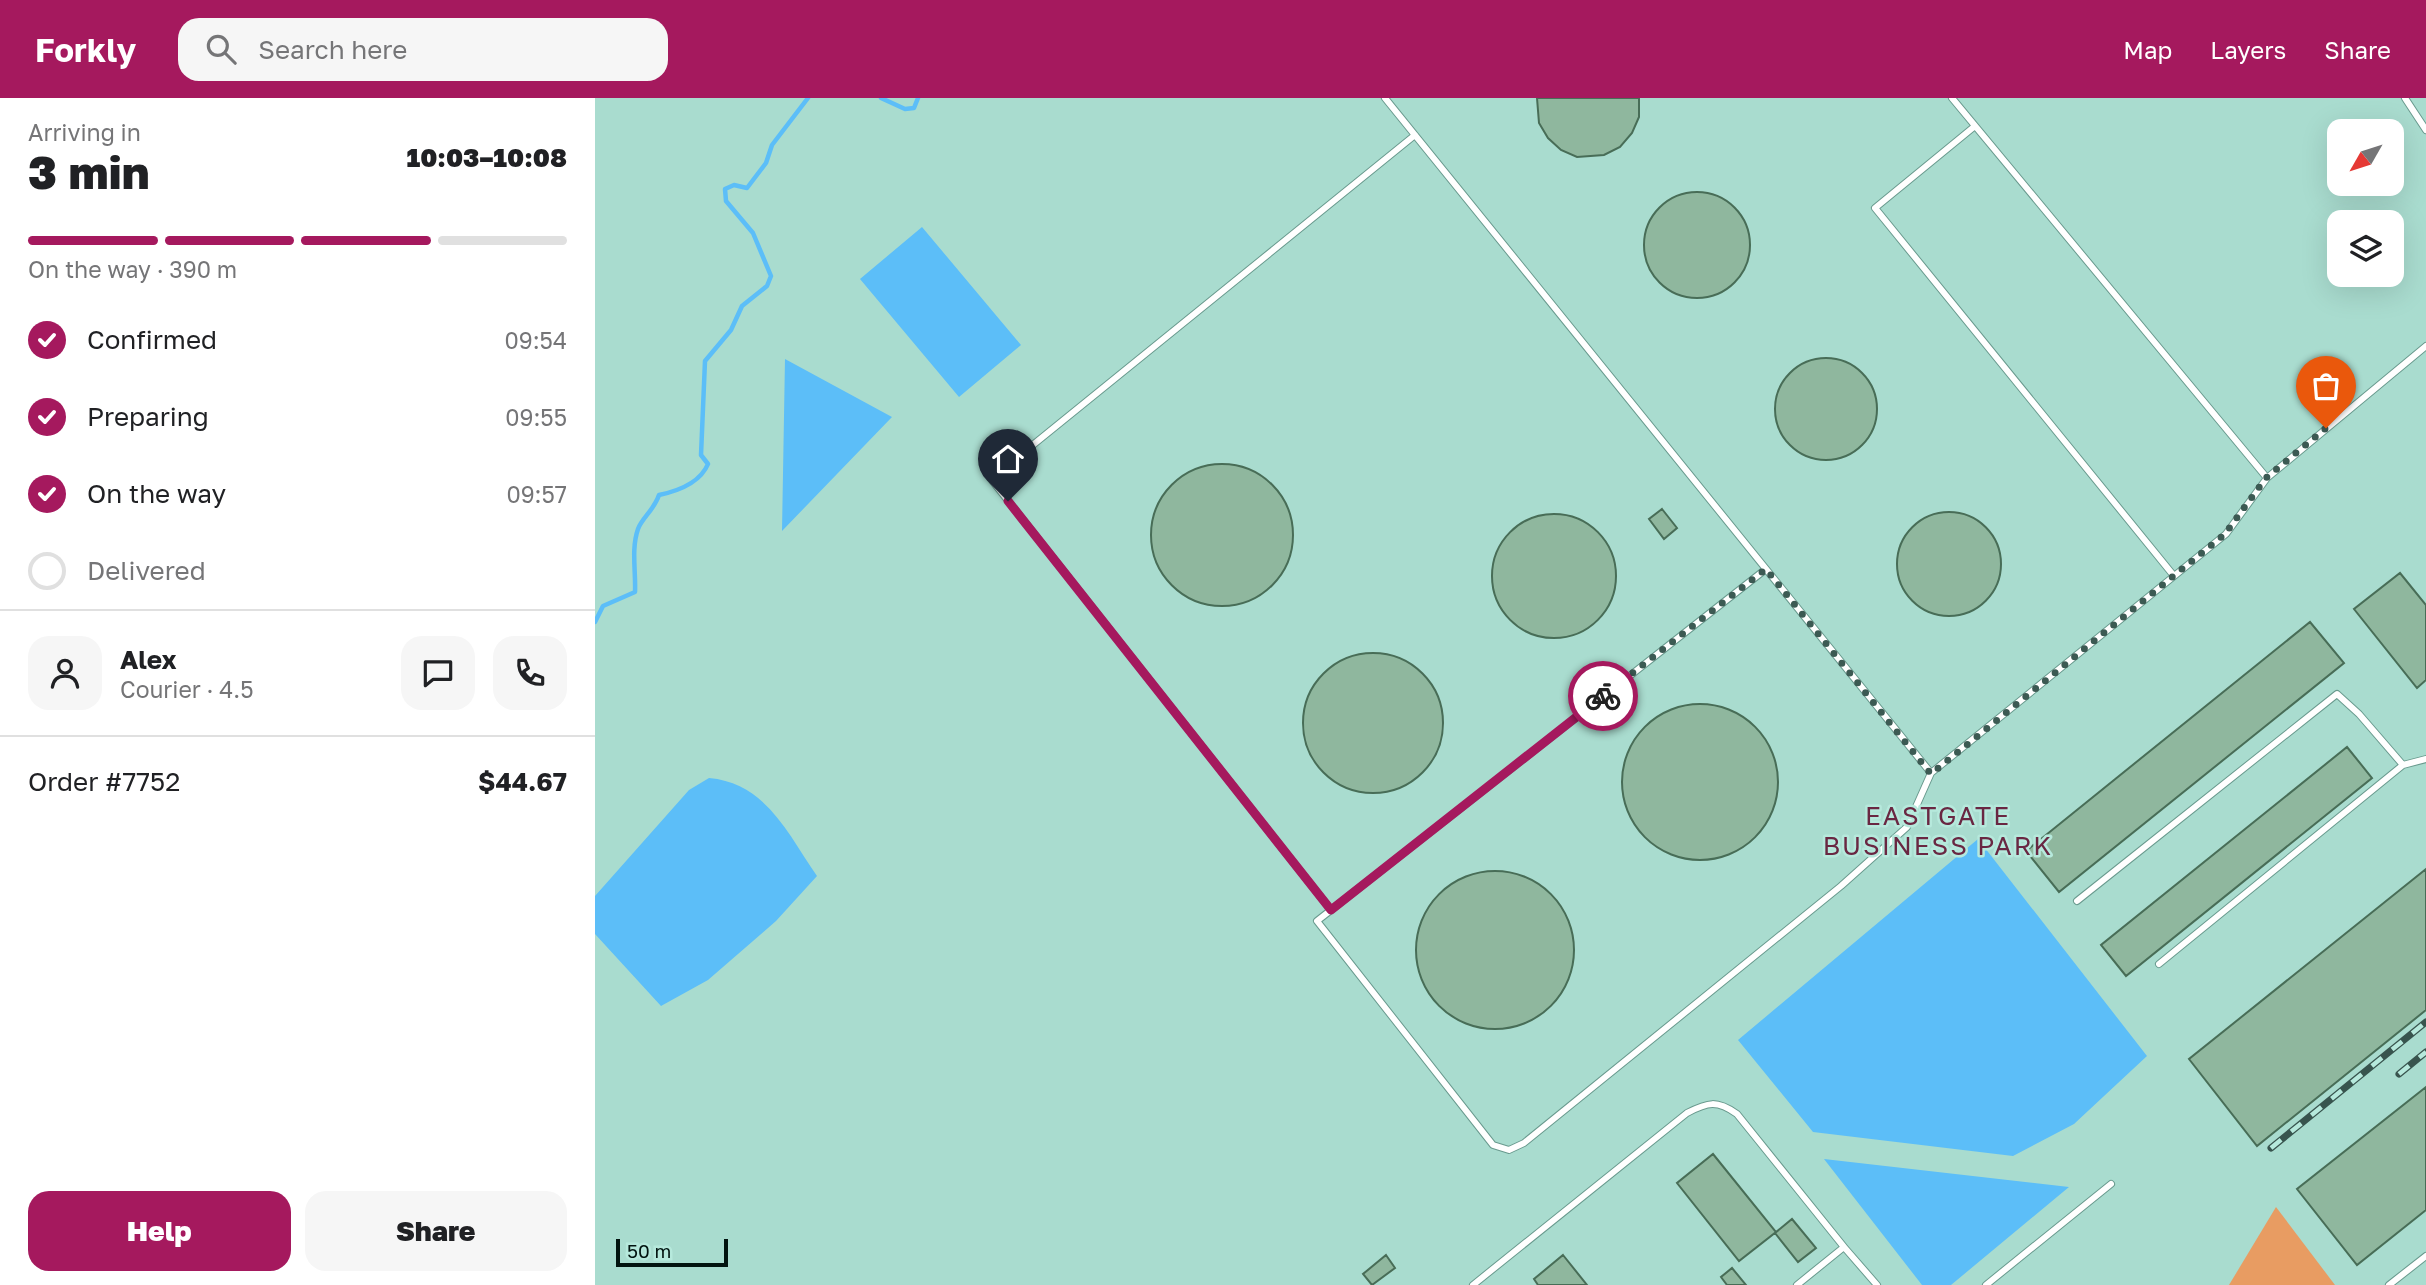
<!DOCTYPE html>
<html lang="en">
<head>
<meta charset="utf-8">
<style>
	body { margin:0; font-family:"Golos Text",sans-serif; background:#f6f6f6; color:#202124; height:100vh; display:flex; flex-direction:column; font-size:26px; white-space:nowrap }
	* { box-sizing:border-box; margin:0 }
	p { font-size:23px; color:#757577 }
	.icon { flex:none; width:38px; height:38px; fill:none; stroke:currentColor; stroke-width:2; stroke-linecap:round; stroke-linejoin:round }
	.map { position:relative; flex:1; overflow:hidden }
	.panel { display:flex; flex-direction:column; background:#fff; width:595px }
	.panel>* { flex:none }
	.needle { width:46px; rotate:231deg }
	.buttons { position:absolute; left:1732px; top:21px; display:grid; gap:14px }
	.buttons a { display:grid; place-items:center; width:77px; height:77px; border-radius:14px; background:#fff; box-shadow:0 7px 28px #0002; font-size:35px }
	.scale { position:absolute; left:21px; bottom:18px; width:112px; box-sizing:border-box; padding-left:7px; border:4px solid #021410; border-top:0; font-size:19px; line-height:24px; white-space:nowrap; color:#021410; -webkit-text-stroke:5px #b6e9dc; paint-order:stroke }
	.pin { position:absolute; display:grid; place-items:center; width:60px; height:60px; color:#fff; margin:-72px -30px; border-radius:50% 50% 50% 0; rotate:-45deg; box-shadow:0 0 7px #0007 }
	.pin .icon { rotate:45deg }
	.courier { position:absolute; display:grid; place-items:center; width:70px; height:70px; margin:-35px; border:5px solid #a5195e; border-radius:50%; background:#fff; color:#222; box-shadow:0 2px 9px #0007 }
	.summary em { font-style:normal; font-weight:800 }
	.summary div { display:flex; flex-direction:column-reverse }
	.summary { display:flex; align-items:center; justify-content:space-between; height:119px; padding:0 28px }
	h1 { font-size:46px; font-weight:800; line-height:52px }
	.bar { display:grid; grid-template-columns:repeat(4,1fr); gap:10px 7px; align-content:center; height:84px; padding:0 28px }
	.bar i { height:9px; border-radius:5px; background:#e0e0e0 }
	.bar .selected { background:#a5195e }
	.bar p { grid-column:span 4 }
	.line { display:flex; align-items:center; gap:18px; padding:0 28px; border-top:2px solid #e0e0e0 }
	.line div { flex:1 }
	.round { display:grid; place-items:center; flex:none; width:74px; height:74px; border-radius:21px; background:#f6f6f6 }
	ol { padding:0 28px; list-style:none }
	li { display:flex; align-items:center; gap:21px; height:77px }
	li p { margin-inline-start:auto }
	li .icon { padding:7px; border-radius:50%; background:#a5195e; color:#fff; stroke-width:4 }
	li:last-child { color:#757577 }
	li i { width:38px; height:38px; border:4px solid #e0e0e0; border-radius:50% }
	.primary-button { display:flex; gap:14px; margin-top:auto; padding:14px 28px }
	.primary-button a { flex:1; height:80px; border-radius:21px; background:#a5195e; color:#fff; font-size:28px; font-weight:800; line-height:80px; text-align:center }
	.primary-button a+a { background:#f6f6f6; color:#202124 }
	header { display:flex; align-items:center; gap:42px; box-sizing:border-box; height:98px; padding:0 35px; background:#a5195e; color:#fff }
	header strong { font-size:33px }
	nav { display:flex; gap:38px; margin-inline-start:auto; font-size:24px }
	.search { width:490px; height:63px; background:#f6f6f6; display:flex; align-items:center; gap:18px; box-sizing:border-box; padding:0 24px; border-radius:21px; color:#757577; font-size:26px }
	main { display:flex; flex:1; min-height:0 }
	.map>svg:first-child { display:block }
	.green { fill:#e89c62 }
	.water { fill:#5cbef8 }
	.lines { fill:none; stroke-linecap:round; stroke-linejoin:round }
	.stream { stroke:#5cbef8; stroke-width:4.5 }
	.building { fill:#8fb79e; stroke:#486d57; stroke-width:2 }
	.lane-casing { stroke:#699a8e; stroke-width:8 }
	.lane { stroke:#fff; stroke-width:6 }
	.rail-casing { stroke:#38544e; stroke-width:7 }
	.rail { stroke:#b6e9dc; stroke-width:4.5; stroke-dasharray:13; stroke-linecap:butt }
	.done { stroke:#3c5a53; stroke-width:7; stroke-dasharray:0 12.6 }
	.route { stroke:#a5195e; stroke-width:9 }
	.labels { text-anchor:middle; stroke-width:5; stroke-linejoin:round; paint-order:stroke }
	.neighbourhood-label { font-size:26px; letter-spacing:2px; fill:#692742; stroke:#b6e9dc }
</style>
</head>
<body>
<header>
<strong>Forkly</strong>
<div class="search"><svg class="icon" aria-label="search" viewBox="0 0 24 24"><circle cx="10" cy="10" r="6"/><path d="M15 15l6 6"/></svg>Search here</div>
<nav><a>Map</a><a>Layers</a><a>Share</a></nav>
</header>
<main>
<section class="panel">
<div class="summary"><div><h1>3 min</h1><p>Arriving in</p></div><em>10:03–10:08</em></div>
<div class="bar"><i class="selected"></i><i class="selected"></i><i class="selected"></i><i></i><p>On the way · 390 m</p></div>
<ol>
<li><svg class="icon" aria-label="check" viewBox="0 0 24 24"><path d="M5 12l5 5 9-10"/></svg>Confirmed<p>09:54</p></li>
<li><svg class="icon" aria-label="check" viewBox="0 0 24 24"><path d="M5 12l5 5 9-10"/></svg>Preparing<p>09:55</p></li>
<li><svg class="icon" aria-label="check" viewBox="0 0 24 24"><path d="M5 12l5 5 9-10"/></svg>On the way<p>09:57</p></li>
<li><i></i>Delivered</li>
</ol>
<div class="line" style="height:126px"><a class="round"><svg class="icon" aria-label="person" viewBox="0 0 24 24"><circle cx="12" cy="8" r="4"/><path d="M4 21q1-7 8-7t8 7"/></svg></a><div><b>Alex</b><p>Courier · 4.5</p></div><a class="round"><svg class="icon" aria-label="chat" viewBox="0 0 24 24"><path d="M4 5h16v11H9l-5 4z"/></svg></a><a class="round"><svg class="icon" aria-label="phone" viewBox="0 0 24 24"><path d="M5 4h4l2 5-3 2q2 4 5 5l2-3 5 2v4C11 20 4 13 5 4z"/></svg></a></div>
<div class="line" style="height:91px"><div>Order #7752</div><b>$44.67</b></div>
<div class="primary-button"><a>Help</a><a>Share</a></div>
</section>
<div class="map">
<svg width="1831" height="1187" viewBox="0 0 1831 1187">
	<rect width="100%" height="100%" fill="#a9dccf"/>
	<path class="green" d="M 1681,1109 L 1740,1187 L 1634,1187 Z"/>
	<path class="water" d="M 327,129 L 426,247 L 364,299 L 265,181 Z
		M 190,261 L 297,319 L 187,433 Z
		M 114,680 C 171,685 193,736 222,778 L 181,823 L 113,882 L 66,908 L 0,836 L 0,798 L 94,692 Z
		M 1383,741 L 1552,958 L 1479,1026 L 1418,1058 L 1218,1034 L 1143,942 Z
		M 1229,1061 L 1474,1089 L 1356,1187 L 1327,1187 Z"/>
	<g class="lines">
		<path class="stream" d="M 286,0 L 310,11 L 319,10 L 323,0
			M 0,524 L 8,508 L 40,494 C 41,474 36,451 43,431 C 47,420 59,412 64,397 C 83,393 105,385 113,366 L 106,357 L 110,263 L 136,232 L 147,208 L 172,188 L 176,178 L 158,135 L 131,103 L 130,91 L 139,87 L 152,90 L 171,65 L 177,47 L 213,0"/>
	</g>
	<path class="building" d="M 942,0 L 1044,0 L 1044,19 L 1037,35 L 1025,49 L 1009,57 L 982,59 L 966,52 L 953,40 L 944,25 Z
		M1049 147a53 53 0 1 1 106 0a53 53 0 1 1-106 0Z
		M1180 311a51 51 0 1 1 102 0a51 51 0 1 1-102 0Z
		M556 437a71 71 0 1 1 142 0a71 71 0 1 1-142 0Z
		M 1067,411 L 1082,430 L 1069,441 L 1054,421 Z
		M1302 466a52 52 0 1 1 104 0a52 52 0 1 1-104 0Z
		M897 478a62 62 0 1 1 124 0a62 62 0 1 1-124 0Z
		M 1805,475 L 1831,507 L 1831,582 L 1822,590 L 1759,511 Z
		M 1715,524 L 1749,565 L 1464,794 L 1431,753 Z
		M708 625a70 70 0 1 1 140 0a70 70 0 1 1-140 0Z
		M1027 684a78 78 0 1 1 156 0a78 78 0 1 1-156 0Z
		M 1752,649 L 1777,680 L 1531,878 L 1506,847 Z
		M 1831,771 L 1831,912 L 1662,1048 L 1594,961 Z
		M821 852a79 79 0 1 1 158 0a79 79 0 1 1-158 0Z
		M 1831,989 L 1831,1112 L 1762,1167 L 1702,1091 Z
		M 1118,1056 L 1181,1134 L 1144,1163 L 1082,1085 Z
		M 1197,1121 L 1221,1150 L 1203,1164 L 1180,1135 Z
		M 791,1157 L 800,1170 L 777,1187 L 768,1176 Z
		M 968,1157 L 992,1187 L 943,1187 L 939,1181 Z
		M 1137,1170 L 1151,1187 L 1132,1187 L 1126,1179 Z"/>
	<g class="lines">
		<defs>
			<path id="lane" d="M 790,0 L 1336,675 L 1312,729 L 1246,788 L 929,1045 L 914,1052 L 898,1047 L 722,823 L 1171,471
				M 1810,0 L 1831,32
				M 1380,28 L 1280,110 L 1579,478
				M 1672,380 L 1831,248
				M 1336,675 L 1631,436 L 1672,380 L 1357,0
				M 1482,803 L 1742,596 L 1764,616 L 1808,667 L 1831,661
				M 736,812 L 396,381 L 820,37
				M 1564,866 L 1808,667
				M 878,1187 L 1092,1015 C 1113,1004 1122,1002 1142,1016 L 1249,1149
				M 1202,1187 L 1249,1149 L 1282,1187
				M 1391,1187 L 1516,1086
				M 1794,1187 L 1831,1158"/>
		</defs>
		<use href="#lane" class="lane-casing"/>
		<use href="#lane" class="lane"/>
		<defs>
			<path id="rail" d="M 1804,976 L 1831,954
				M 1676,1050 L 1831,924"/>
		</defs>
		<use href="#rail" class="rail-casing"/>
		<use href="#rail" class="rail"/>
	</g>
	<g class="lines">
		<path class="done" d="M 1008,598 L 1171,471 L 1336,676 L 1630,436 L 1671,380 L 1731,330"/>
		<path class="route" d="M 413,403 L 736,812 L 1008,598"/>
	</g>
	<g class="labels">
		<g class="neighbourhood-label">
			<text x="1343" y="727">EASTGATE<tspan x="1343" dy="30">BUSINESS PARK</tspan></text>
		</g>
	</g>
</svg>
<div class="buttons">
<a><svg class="needle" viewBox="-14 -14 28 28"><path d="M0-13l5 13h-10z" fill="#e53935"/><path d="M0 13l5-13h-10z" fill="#757577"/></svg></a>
<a><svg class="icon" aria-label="layers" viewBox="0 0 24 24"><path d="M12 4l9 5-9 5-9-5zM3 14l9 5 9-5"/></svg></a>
</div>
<div class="scale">50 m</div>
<div class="pin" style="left:1731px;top:330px;background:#ea580c"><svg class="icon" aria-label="bag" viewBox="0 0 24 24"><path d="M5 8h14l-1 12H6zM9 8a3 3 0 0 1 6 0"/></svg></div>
<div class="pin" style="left:413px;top:403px;background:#1f2937"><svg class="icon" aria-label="home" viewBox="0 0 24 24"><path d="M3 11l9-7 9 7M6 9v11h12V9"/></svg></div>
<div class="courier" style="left:1008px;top:598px"><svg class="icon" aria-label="bike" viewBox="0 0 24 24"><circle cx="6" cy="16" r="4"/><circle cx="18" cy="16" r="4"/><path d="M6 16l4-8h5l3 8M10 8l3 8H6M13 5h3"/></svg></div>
</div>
</main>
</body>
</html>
